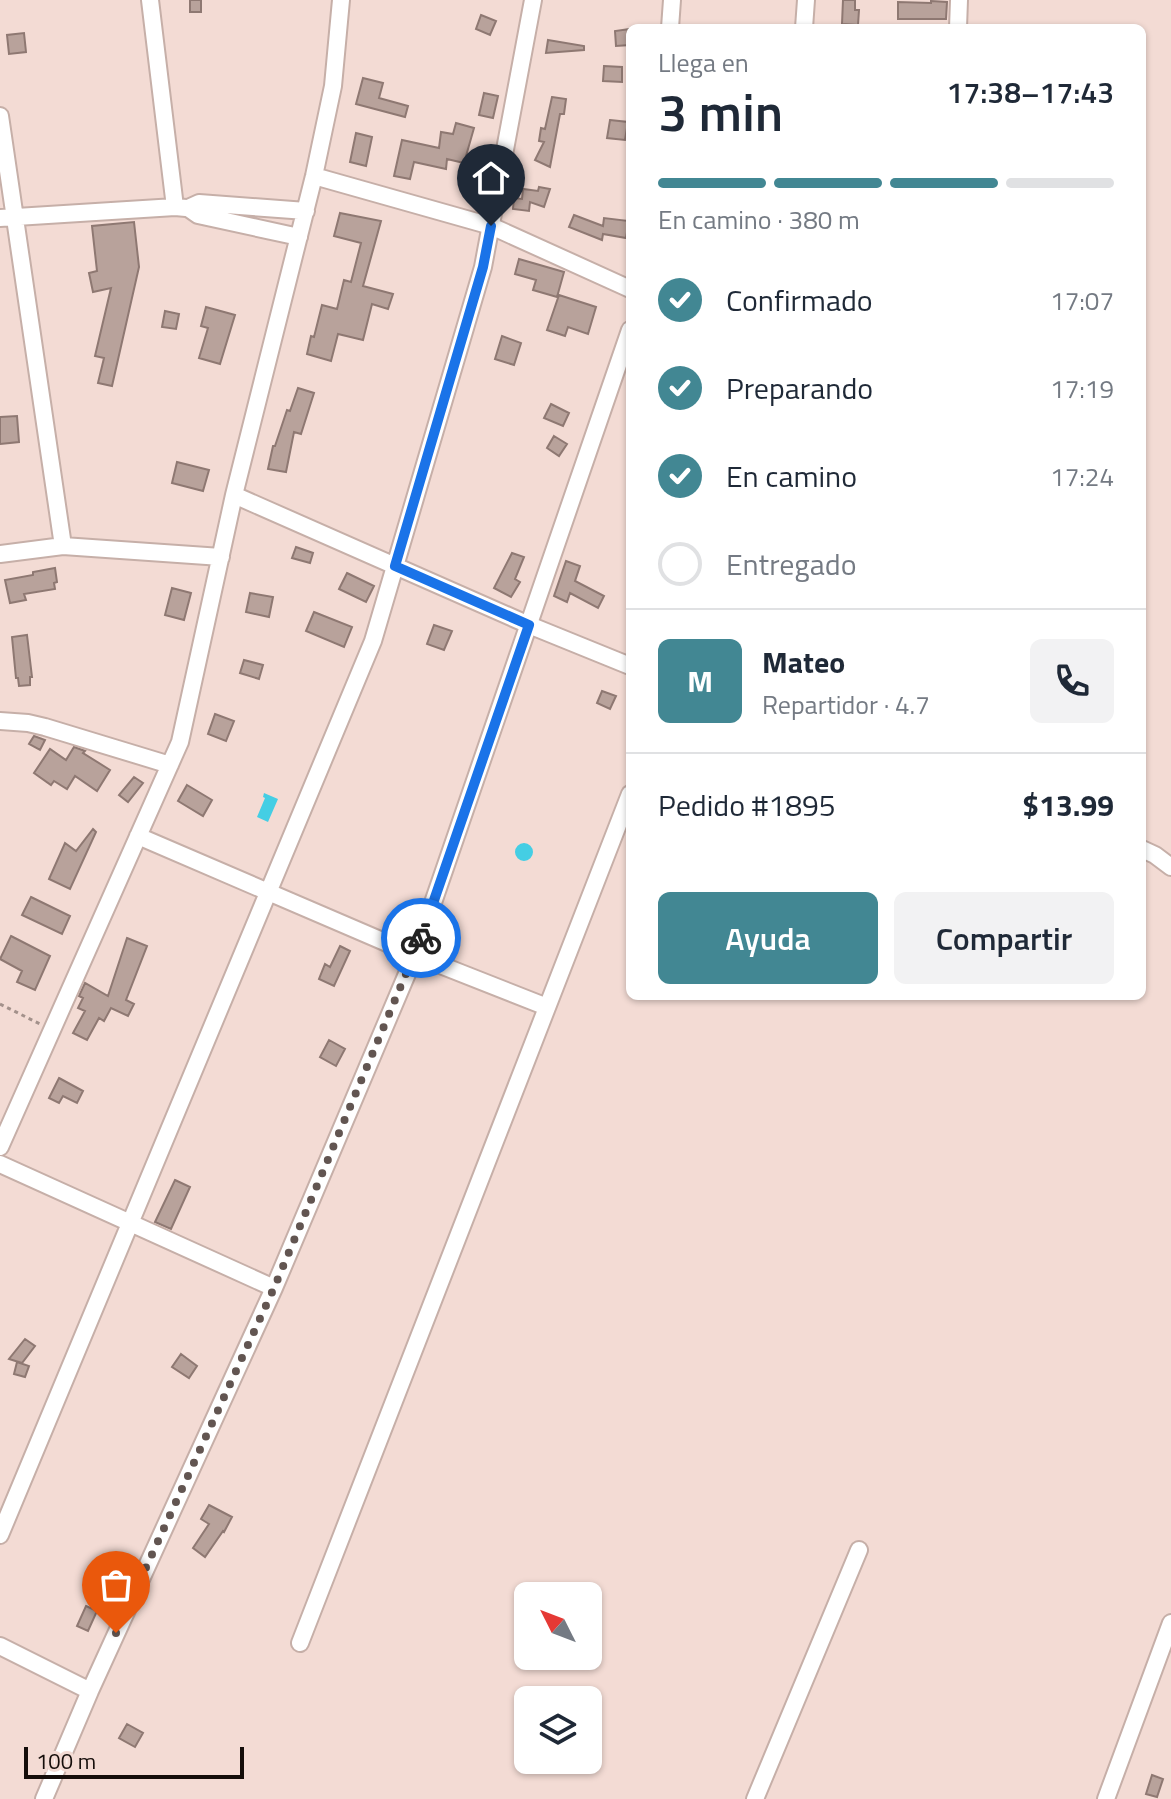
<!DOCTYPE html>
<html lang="es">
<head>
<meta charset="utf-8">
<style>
	body { margin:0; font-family:"Titillium Web",sans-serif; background:#f2f2f3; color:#1f2937; height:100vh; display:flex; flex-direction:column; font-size:30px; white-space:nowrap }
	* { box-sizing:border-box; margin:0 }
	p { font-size:26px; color:#747a83 }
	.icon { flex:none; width:44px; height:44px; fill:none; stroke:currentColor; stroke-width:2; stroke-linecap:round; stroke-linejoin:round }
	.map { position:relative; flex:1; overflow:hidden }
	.side { position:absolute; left:626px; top:24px; width:520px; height:976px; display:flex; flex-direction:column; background:#fff; border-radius:12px; box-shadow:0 2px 6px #0004 }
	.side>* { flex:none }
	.needle { width:52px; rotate:312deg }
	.fabs { position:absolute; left:514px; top:1582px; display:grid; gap:16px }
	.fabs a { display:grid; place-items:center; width:88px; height:88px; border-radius:12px; background:#fff; box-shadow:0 2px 6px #0004; font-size:40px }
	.scale { position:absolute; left:24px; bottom:20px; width:220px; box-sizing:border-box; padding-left:8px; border:4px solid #140d0a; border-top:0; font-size:22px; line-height:28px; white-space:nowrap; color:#140d0a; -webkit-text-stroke:6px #f3dbd4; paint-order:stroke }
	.pin { position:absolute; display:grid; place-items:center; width:68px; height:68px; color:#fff; margin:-82px -34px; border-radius:50% 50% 50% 0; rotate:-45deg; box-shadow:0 0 8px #0007 }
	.pin .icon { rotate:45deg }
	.courier { position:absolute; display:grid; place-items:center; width:80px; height:80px; margin:-40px; border:6px solid #1a73e8; border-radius:50%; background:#fff; color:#222; box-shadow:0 2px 10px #0007 }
	.summary em { font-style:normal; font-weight:600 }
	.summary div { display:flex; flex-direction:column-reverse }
	.summary { display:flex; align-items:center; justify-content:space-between; height:136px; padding:0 32px }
	h1 { font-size:52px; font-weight:600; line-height:60px }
	.bar { display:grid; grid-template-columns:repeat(4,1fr); gap:12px 8px; align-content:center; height:96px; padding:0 32px }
	.bar i { height:10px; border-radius:6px; background:#e0e1e3 }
	.bar .selected { background:#428793 }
	.bar p { grid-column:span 4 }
	.line { display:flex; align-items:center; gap:20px; padding:0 32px; border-top:2px solid #e0e1e3 }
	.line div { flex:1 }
	.round { display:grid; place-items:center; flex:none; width:84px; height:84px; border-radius:12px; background:#f2f2f3 }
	ol { padding:0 32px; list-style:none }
	li { display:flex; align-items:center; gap:24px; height:88px }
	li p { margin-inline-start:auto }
	li .icon { padding:8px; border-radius:50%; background:#428793; color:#fff; stroke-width:4 }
	li:last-child { color:#747a83 }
	li i { width:44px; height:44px; border:4px solid #e0e1e3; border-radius:50% }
	.primary-button { display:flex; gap:16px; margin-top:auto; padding:16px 32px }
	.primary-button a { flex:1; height:92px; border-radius:12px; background:#428793; color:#fff; font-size:32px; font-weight:600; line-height:92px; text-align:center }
	.primary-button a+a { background:#f2f2f3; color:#1f2937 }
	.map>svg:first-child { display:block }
	.water { fill:#44cee4 }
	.building { fill:#b8a29b; stroke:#8e7872; stroke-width:2 }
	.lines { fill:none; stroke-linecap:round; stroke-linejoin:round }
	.minor-casing { stroke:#c6afa8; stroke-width:20 }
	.path { stroke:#a3918b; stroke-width:3; stroke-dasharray:4 4; stroke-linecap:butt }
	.minor { stroke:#fff; stroke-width:16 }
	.done { stroke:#625551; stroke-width:8; stroke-dasharray:0 14.4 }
	.route { stroke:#1a73e8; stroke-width:10 }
</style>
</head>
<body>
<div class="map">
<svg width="1171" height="1799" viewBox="0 0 1171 1799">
	<rect width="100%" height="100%" fill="#f3dbd4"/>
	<path class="water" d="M 264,793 L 278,799 L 268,822 L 257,817 L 265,798 L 263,797 Z
		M515 852a9 9 0 1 1 18 0a9 9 0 1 1-18 0Z"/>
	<path class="building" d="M 190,0 L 201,0 L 201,12 L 190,12 Z
		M 843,0 L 855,0 L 855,10 L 859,10 L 858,25 L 842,24 Z
		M 931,1 L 947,2 L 946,19 L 898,19 L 898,2 L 931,3 Z
		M 481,15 L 496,21 L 490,35 L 476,29 Z
		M 630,29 L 630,45 L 616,46 L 615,31 Z
		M 24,33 L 26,52 L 9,54 L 7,35 Z
		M 548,40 L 584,46 L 584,50 L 546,53 Z
		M 604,66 L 622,67 L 622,82 L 603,81 Z
		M 363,78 L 383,83 L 379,98 L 408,106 L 405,117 L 356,104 Z
		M 484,93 L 498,96 L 493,118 L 479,115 Z
		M 552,97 L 566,99 L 564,114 L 560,114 L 550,167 L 535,160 L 544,142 L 539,141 L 541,128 L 545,129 Z
		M 610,120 L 628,122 L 625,140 L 607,138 Z
		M 456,123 L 474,128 L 464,163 L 447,159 L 446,169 L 414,162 L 410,179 L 394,176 L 402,140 L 439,148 L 441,132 L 453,134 Z
		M 356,133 L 372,137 L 366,166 L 350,162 Z
		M 539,187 L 550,189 L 544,207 L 530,202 L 529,211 L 513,209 L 514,198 L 522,199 L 523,189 L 538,191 Z
		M 340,213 L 381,221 L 363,286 L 393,294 L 388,309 L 372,304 L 363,340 L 338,334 L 331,361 L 307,354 L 311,336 L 314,337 L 322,305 L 337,309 L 344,280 L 351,282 L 361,243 L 334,236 Z
		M 574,215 L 603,226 L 604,218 L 629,221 L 626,238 L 603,234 L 602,240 L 569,227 Z
		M 134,222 L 139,267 L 112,386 L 98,383 L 104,358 L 95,356 L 111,288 L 93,292 L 89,273 L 97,271 L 92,226 Z
		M 519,259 L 564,272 L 557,297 L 533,290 L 536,280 L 515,274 Z
		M 559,295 L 596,307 L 588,334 L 568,327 L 565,336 L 547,330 Z
		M 206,307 L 235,315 L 220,364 L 199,358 L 208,328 L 201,326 Z
		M 165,311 L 179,314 L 176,329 L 162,327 Z
		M 502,336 L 521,343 L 514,365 L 495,359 Z
		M 298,388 L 314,393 L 301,434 L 294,432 L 286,472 L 268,469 L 273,446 L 275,446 L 287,410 L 290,411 Z
		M 551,404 L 569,413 L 563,426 L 544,418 Z
		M 17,416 L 19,442 L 0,444 L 0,417 Z
		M 554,436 L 567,444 L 559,456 L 547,448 Z
		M 177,462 L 209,470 L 203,491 L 172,483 Z
		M 296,547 L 313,553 L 310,563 L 292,558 Z
		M 512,553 L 524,557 L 515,579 L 520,582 L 511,597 L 494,588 Z
		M 566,561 L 580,566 L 575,581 L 604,596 L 598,608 L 570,593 L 567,602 L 554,596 Z
		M 55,568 L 57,582 L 54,583 L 55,589 L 24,594 L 26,600 L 10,603 L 5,580 L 33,575 L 33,572 Z
		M 347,573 L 374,586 L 366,602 L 339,589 Z
		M 172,588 L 191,593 L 184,620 L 165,615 Z
		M 250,593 L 273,597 L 269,617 L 246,612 Z
		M 314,612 L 352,627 L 344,647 L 306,631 Z
		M 434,625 L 452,631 L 444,650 L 427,644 Z
		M 27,635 L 32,677 L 30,677 L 30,685 L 19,686 L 18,678 L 16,678 L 12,637 Z
		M 244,660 L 263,665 L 259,679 L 240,673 Z
		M 602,691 L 616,696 L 610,709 L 597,703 Z
		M 215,714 L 234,721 L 226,741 L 208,734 Z
		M 34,736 L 45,740 L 40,750 L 29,744 Z
		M 74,747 L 85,751 L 83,753 L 110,770 L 97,791 L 75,776 L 67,789 L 54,781 L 51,785 L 34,773 L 50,749 L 66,760 Z
		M 134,777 L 143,783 L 128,802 L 119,795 Z
		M 187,785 L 212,800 L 203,816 L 178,801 Z
		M 93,829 L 96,832 L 70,889 L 49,879 L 65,843 L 76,851 Z
		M 31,897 L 70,916 L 62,934 L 22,915 Z
		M 11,936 L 50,956 L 35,990 L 17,982 L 22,971 L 0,959 Z
		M 127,938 L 147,946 L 126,1000 L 134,1004 L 128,1016 L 111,1008 L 104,1021 L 99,1018 L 87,1040 L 73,1033 L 85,1011 L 78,1008 L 83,998 L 79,996 L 85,983 L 108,996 Z
		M 340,946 L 350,951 L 334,986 L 319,979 L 325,964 L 330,967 Z
		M 329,1040 L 345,1049 L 336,1066 L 320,1057 Z
		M 59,1078 L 83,1091 L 77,1103 L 63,1096 L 59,1103 L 49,1098 Z
		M 175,1180 L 190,1187 L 171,1229 L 155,1222 Z
		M 25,1339 L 35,1346 L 22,1363 L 9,1359 Z
		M 181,1354 L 197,1366 L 189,1378 L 172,1367 Z
		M 17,1362 L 29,1366 L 25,1377 L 14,1374 Z
		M 209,1505 L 232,1517 L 224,1532 L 223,1531 L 205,1557 L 193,1548 L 209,1524 L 201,1519 Z
		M 86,1606 L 97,1611 L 88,1631 L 77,1626 Z
		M 127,1724 L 143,1733 L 135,1747 L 119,1738 Z
		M 1152,1775 L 1163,1779 L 1157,1797 L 1146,1794 Z"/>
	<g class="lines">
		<defs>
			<path id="minor" d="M 150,0 L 175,207
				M 670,28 L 672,0
				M 804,28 L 806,0
				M 958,28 L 959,0
				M 0,116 L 63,546
				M 314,176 L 491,226 L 630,289
				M 0,218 L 175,207 L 186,208
				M 299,237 L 198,215 L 188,208 L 199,203 L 306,211
				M 234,495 L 529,625 L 630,666
				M 0,554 L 63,546 L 221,557
				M 0,721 L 28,723 L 45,727 L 170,765
				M 138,836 L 415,955 L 547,1007
				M 1142,849 L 1155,855 L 1171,867
				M 0,1147 L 180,742 L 234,495 L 314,176 L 333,86 L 341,0
				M 0,1164 L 274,1288
				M 0,1535 L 373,641 L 483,267 L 533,0
				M 300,1643 L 630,794
				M 0,1646 L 90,1691
				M 44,1799 L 90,1691 L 274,1288 L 415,955 L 630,330
				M 755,1799 L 859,1550
				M 1106,1799 L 1171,1623"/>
		</defs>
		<use href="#minor" class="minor-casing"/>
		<path class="path" d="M 0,1004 L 40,1024"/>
		<use href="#minor" class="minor"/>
	</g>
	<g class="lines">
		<path class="done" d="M 116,1633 L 274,1288 L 421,938"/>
		<path class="route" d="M 421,938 L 529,625 L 395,566 L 483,267 L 491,226"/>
	</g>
</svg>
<div class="fabs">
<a><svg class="needle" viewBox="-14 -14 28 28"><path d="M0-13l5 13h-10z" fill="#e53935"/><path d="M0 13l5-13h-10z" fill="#747a83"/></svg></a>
<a><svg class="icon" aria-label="layers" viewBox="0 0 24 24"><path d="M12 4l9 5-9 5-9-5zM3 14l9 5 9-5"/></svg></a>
</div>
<div class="scale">100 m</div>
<div class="pin" style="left:116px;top:1633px;background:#ea580c"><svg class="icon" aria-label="bag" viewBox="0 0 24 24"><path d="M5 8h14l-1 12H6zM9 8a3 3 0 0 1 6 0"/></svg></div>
<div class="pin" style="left:491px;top:226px;background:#1f2937"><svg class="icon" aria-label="home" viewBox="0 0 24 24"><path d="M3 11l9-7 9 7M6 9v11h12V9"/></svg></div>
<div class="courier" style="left:421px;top:938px"><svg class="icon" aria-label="bike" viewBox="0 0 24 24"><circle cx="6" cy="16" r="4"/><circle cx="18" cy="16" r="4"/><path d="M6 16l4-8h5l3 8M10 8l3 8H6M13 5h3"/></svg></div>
<section class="side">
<div class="summary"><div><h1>3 min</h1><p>Llega en</p></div><em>17:38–17:43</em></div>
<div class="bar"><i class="selected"></i><i class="selected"></i><i class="selected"></i><i></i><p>En camino · 380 m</p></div>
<ol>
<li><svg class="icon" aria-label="check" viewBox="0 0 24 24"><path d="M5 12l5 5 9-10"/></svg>Confirmado<p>17:07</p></li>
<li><svg class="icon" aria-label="check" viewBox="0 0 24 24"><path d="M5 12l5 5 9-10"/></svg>Preparando<p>17:19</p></li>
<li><svg class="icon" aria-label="check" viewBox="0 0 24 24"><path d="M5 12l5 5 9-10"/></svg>En camino<p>17:24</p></li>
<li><i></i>Entregado</li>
</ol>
<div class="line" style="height:144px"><b class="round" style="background:#428793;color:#fff">M</b><div><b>Mateo</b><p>Repartidor · 4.7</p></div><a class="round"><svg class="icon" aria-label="phone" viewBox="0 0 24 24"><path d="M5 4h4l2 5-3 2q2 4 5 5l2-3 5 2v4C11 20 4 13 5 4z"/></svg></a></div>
<div class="line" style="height:104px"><div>Pedido #1895</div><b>$13.99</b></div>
<div class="primary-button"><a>Ayuda</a><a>Compartir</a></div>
</section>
</div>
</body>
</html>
